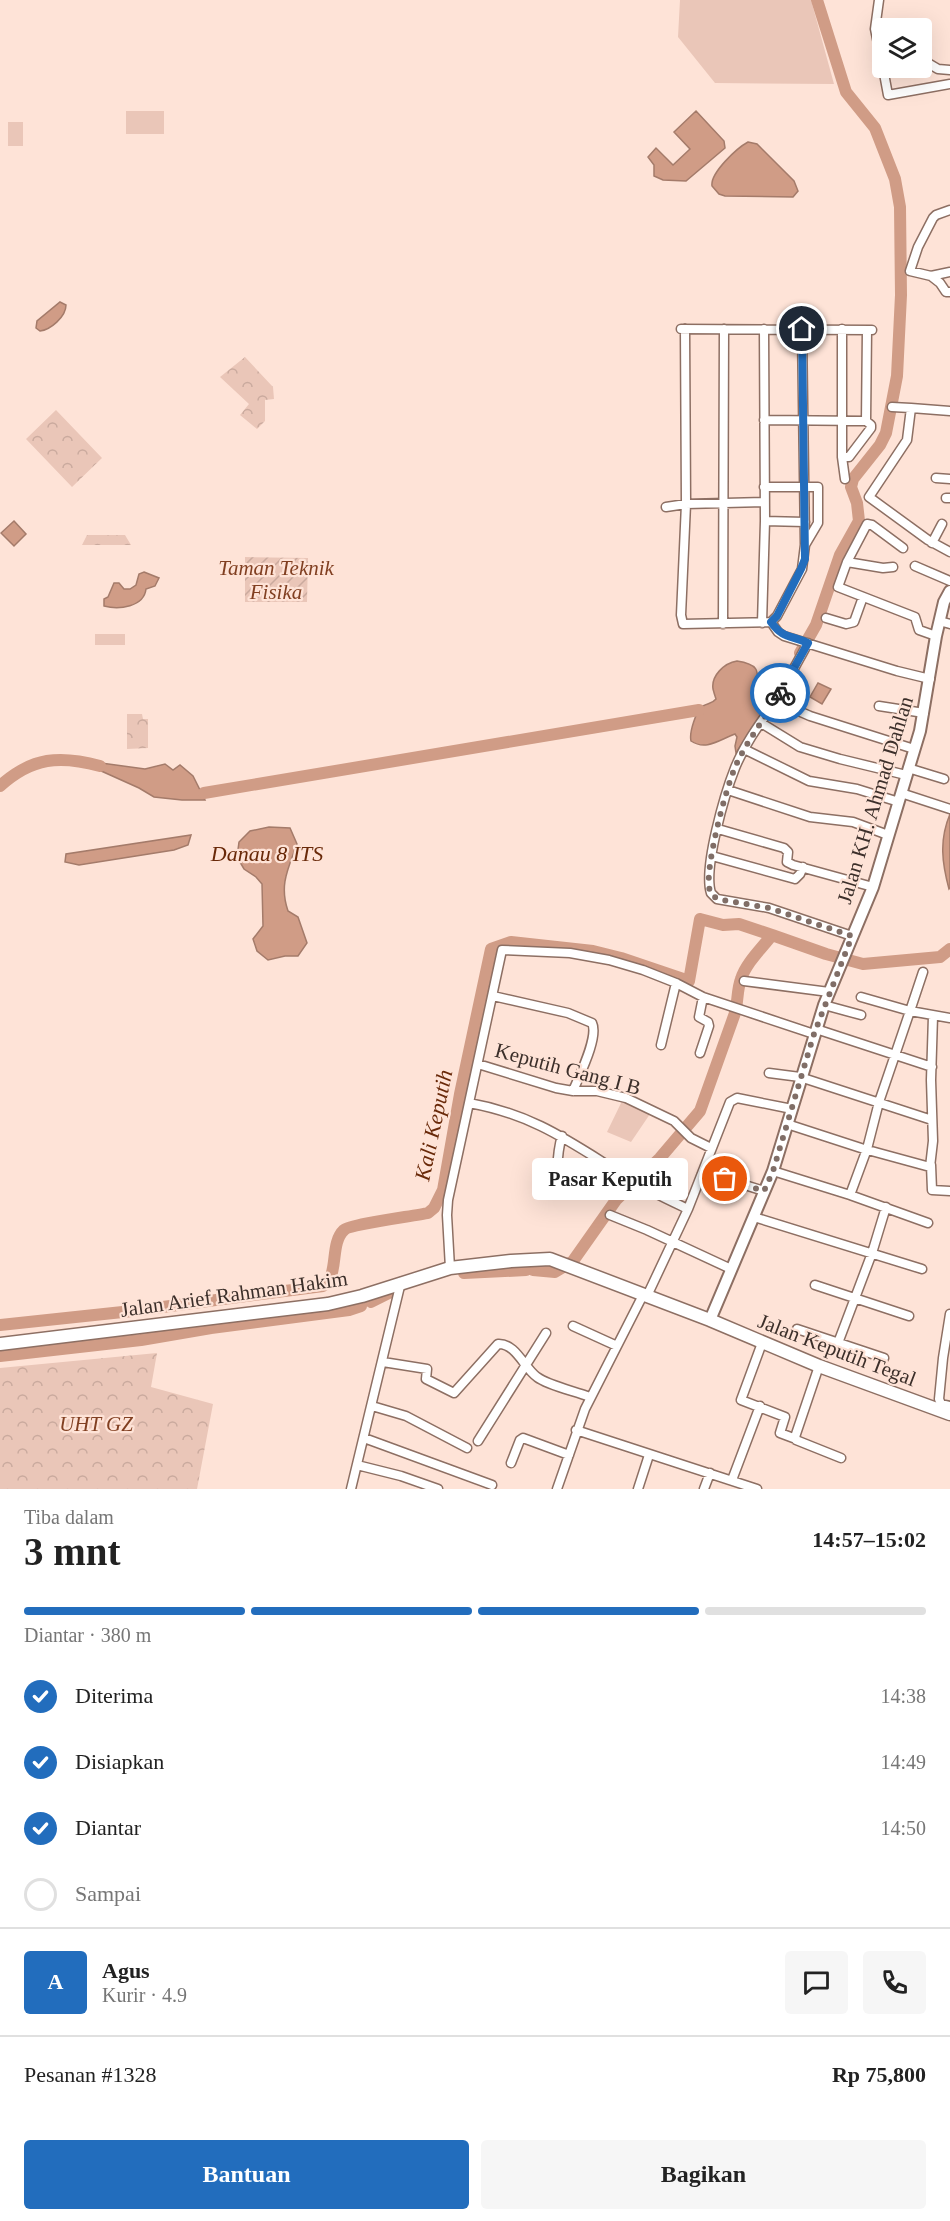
<!DOCTYPE html>
<html lang="id">
<head>
<meta charset="utf-8">
<style>
	body { margin:0; font-family:"Times New Roman",serif; background:#f6f6f6; color:#222; height:100vh; display:flex; flex-direction:column; font-size:22px; white-space:nowrap }
	* { box-sizing:border-box; margin:0 }
	p { font-size:20px; color:#767676 }
	.icon { flex:none; width:33px; height:33px; fill:none; stroke:currentColor; stroke-width:2; stroke-linecap:round; stroke-linejoin:round }
	.map { position:relative; height:1489px; overflow:hidden }
	.drawer { display:flex; flex-direction:column; background:#fff; flex:1 }
	.drawer>* { flex:none }
	.tools { position:absolute; left:872px; top:18px; display:grid; gap:12px }
	.tools a { display:grid; place-items:center; width:60px; height:60px; border-radius:6px; background:#fff; box-shadow:0 6px 24px #0002; font-size:30px }
	.pin { position:absolute; display:grid; place-items:center; width:51px; height:51px; color:#fff; margin:-26px; border:3px solid #fff; border-radius:50%; box-shadow:0 2px 6px #0007 }
	.courier { position:absolute; display:grid; place-items:center; width:60px; height:60px; margin:-30px; border:4px solid #226dbd; border-radius:50%; background:#fff; color:#222; box-shadow:0 2px 8px #0007 }
	.bubble { position:absolute; height:42px; border-radius:6px; background:#fff; box-shadow:0 6px 24px #0002; font-size:20px; font-weight:600; line-height:42px; text-align:center }
	.overview em { font-style:normal; font-weight:600 }
	.overview div { display:flex; flex-direction:column-reverse }
	.overview { display:flex; align-items:center; justify-content:space-between; height:102px; padding:0 24px }
	h1 { font-size:39px; font-weight:600; line-height:45px }
	.bar { display:grid; grid-template-columns:repeat(4,1fr); gap:9px 6px; align-content:center; height:72px; padding:0 24px }
	.bar i { height:8px; border-radius:4px; background:#e0e0e0 }
	.bar .active { background:#226dbd }
	.bar p { grid-column:span 4 }
	.line { display:flex; align-items:center; gap:15px; padding:0 24px; border-top:2px solid #e0e0e0 }
	.line div { flex:1 }
	.round { display:grid; place-items:center; flex:none; width:63px; height:63px; border-radius:6px; background:#f6f6f6 }
	ol { padding:0 24px; list-style:none }
	li { display:flex; align-items:center; gap:18px; height:66px }
	li p { margin-inline-start:auto }
	li .icon { padding:6px; border-radius:50%; background:#226dbd; color:#fff; stroke-width:4 }
	li:last-child { color:#767676 }
	li i { width:33px; height:33px; border:3px solid #e0e0e0; border-radius:50% }
	.primary-button { display:flex; gap:12px; margin-top:auto; padding:12px 24px }
	.primary-button a { flex:1; height:69px; border-radius:6px; background:#226dbd; color:#fff; font-size:24px; font-weight:600; line-height:69px; text-align:center }
	.primary-button a+a { background:#f6f6f6; color:#222 }
	.map>svg:first-child { display:block }
	.grass { fill:#eac6b8 }
	.park { fill:url(#park-crowns) }
	.garden { fill:url(#garden-furrows) }
	.water { fill:#d09c86; stroke:#a47b6a; stroke-width:1.5 }
	.lines { fill:none; stroke-linecap:round; stroke-linejoin:round }
	.river { stroke:#d09c86; stroke-width:12 }
	.minor-casing { stroke:#8d6f63; stroke-width:11 }
	.tertiary-casing { stroke:#8d6f63; stroke-width:14 }
	.secondary-casing { stroke:#8d6f63; stroke-width:15 }
	.minor { stroke:#fff; stroke-width:8 }
	.tertiary { stroke:#fff; stroke-width:10 }
	.secondary { stroke:#fff; stroke-width:12 }
	.done { stroke:#806e67; stroke-width:6; stroke-dasharray:0 10.8 }
	.route { stroke:#226dbd; stroke-width:8 }
	.labels { text-anchor:middle; stroke-width:4.5; stroke-linejoin:round; paint-order:stroke }
	.park-label { font-size:21px; font-style:italic; fill:#813f21; stroke:#fee3d7 }
	.street-label { font-size:21px; fill:#3c2f2a; stroke:#fee3d7 }
	.water-label { font-size:22px; font-style:italic; fill:#692909; stroke:#fee3d7 }
</style>
</head>
<body>
<div class="map">
<svg width="950" height="1489" viewBox="0 0 950 1489">
	<defs>
		<pattern id="park-crowns" width="20" height="18" patternUnits="userSpaceOnUse" patternTransform="scale(1.5)"><rect width="20" height="18" fill="#eac6b8"/><path d="M2 6a3 3 0 1 1 6 0M12 15a3 3 0 1 1 6 0" fill="none" stroke="#caaa9e"/></pattern>
		<pattern id="garden-furrows" width="10" height="10" patternUnits="userSpaceOnUse" patternTransform="scale(1.5)"><rect width="10" height="10" fill="#eac6b8"/><path d="M-1 1l2-2M0 10L10 0M9 11l2-2" fill="none" stroke="#caaa9e"/></pattern>
	</defs>
	<rect width="100%" height="100%" fill="#fee3d7"/>
	<path class="grass" d="M 680,0 L 811,0 L 834,84 L 715,83 L 678,37 Z
		M 126,111 L 164,111 L 164,134 L 126,134 Z
		M 8,122 L 23,122 L 23,146 L 8,146 Z
		M 95,634 L 125,634 L 125,645 L 95,645 Z
		M 622,1101 L 650,1114 L 631,1142 L 607,1132 Z"/>
	<path class="park" d="M 245,357 L 273,387 L 274,399 L 265,400 L 265,421 L 257,429 L 240,415 L 249,404 L 220,377 Z
		M 56,410 L 102,458 L 72,487 L 26,439 Z
		M 87,535 L 125,535 L 131,545 L 82,545 Z
		M 127,714 L 142,714 L 143,719 L 148,719 L 148,748 L 127,749 Z
		M 157,1353 L 151,1387 L 213,1404 L 197,1489 L 0,1489 L 0,1368 Z"/>
	<path class="garden" d="M 245,557 L 308,558 L 307,602 L 245,602 Z"/>
	<path class="water" d="M 696,111 L 724,141 L 725,148 L 686,181 L 663,180 L 654,176 L 654,165 L 648,157 L 656,148 L 673,165 L 690,149 L 674,132 Z
		M 748,142 L 757,144 L 794,181 L 798,191 L 793,197 L 725,196 L 719,194 L 712,186 C 710,173 737,148 748,142 Z
		M 60,302 L 66,305 C 66,317 50,330 40,331 L 36,328 L 37,321 Z
		M 14,521 L 26,534 L 14,546 L 1,533 Z
		M 144,572 L 159,578 L 155,586 L 146,589 C 144,607 119,610 104,606 L 104,599 L 108,597 L 114,583 L 119,583 L 124,589 L 130,589 L 136,585 L 139,574 Z
		M 737,661 C 763,665 757,673 757,693 L 771,699 L 736,753 L 735,746 L 737,737 L 735,734 C 719,740 706,751 691,741 C 689,733 696,710 703,706 C 708,703 712,704 716,699 C 715,696 714,693 713,689 C 711,676 724,663 737,661 Z
		M 818,683 L 831,689 L 822,704 L 810,697 Z
		M 101,763 L 145,769 L 165,764 L 173,770 L 180,765 L 193,776 L 205,800 L 182,800 L 154,797 L 139,788 L 99,770 Z
		M 950,814 L 950,888 L 949,889 C 942,863 939,840 950,814 Z
		M 269,827 L 290,828 L 297,844 C 288,869 279,885 288,911 L 298,917 L 307,943 L 298,956 L 285,956 L 268,960 L 257,951 L 253,939 L 263,926 L 262,884 L 256,877 L 244,869 L 237,857 L 239,842 L 250,831 Z
		M 191,835 L 188,845 L 174,850 L 79,865 L 65,862 L 66,854 Z"/>
	<g class="lines">
		<path class="river" d="M 800,653 L 816,625 L 840,555 L 859,521 L 857,503 L 851,487 L 853,479 L 880,445 L 886,433 L 897,376 L 901,295 L 900,207 L 895,179 L 875,128 L 846,92 L 817,0
			M 0,786 C 32,757 60,755 100,766
			M 204,793 L 699,710
			M 533,1270 L 555,1272 L 573,1261 L 616,1200 L 660,1158 L 700,1111 L 735,1013 C 738,1002 737,989 741,979 C 746,963 762,948 772,935 L 826,954 L 863,964 L 940,957 L 950,949
			M 464,1273 L 526,1270
			M 371,1302 L 395,1290
			M 0,1325 L 132,1311 L 323,1286 C 340,1275 329,1244 344,1230 C 350,1224 415,1216 428,1213 L 434,1208 L 443,1190 L 460,1094 L 491,949 L 511,942 L 593,951 L 621,958 L 689,981 L 700,919 L 723,925 L 739,924 L 772,935
			M 0,1356 L 141,1340 L 211,1328 L 349,1310 L 361,1306"/>
		<defs>
			<path id="minor" d="M 879,0 L 875,29 L 882,63
				M 921,59 L 938,69 L 950,70
				M 883,68 L 888,95 L 950,84
				M 950,210 L 936,215 L 933,218 L 918,247 L 910,271 L 931,276 L 940,283 L 946,292 L 950,292
				M 931,276 L 950,272
				M 681,329 L 872,330
				M 685,329 L 686,504 L 681,615 L 683,624 L 771,622 L 777,616 L 802,569 L 805,545 L 802,329
				M 842,329 L 842,457 L 849,457 L 871,428 L 871,425 L 866,421
				M 892,407 L 911,408 L 907,440 L 869,497 L 928,540 L 950,552
				M 911,408 L 950,411
				M 764,420 L 866,421
				M 866,421 L 867,330
				M 842,457 L 845,479
				M 936,478 L 950,479
				M 764,487 L 818,487 L 818,523 L 805,545
				M 946,498 L 950,498
				M 666,507 L 686,504 L 764,502
				M 765,521 L 805,522
				M 932,543 L 942,524
				M 903,548 L 872,525 L 867,524 L 847,562 L 838,587 L 915,617 L 919,630 L 936,636
				M 847,562 L 883,568 L 893,567
				M 915,566 L 950,581
				M 826,618 L 846,624 L 854,622 L 863,597
				M 939,621 L 950,624
				M 771,622 L 778,632 L 784,636 L 897,671 L 930,679
				M 762,623 L 765,521 L 764,329
				M 723,624 L 724,329
				M 808,643 L 776,701 L 810,716 L 914,749
				M 776,701 C 761,722 745,743 735,768 C 725,793 703,868 711,893 L 717,899 L 769,908 L 852,936
				M 879,706 L 924,713
				M 761,723 L 800,747 L 840,759 L 906,775
				M 744,749 L 809,781 L 857,789 L 899,802
				M 908,768 L 944,779
				M 728,790 L 810,817 L 853,822 L 888,835
				M 901,793 L 950,809
				M 718,829 L 784,848 L 788,852 L 787,862 L 793,865 L 873,887
				M 712,856 L 795,879 L 800,874 L 803,867
				M 744,981 L 829,992
				M 493,996 L 568,1013 L 592,1023 C 599,1037 579,1076 573,1091
				M 861,997 L 910,1011 L 923,972
				M 824,1005 L 861,1015
				M 816,1029 L 932,1067
				M 661,1045 L 676,983
				M 700,1053 L 709,1026 L 708,1022 L 699,1017 L 703,997
				M 478,1064 L 556,1088 L 573,1091 L 597,1091 L 626,1098 L 674,1121 L 691,1138 L 711,1148
				M 769,1073 L 800,1077 L 932,1120
				M 469,1103 C 537,1115 574,1145 630,1179 C 649,1191 669,1200 688,1209
				M 787,1124 L 864,1149 L 930,1167 L 933,1141 L 931,1080 L 933,1016
				M 931,1165 L 932,1190 L 950,1191
				M 773,1171 L 850,1195 L 928,1223
				M 703,1172 L 764,1191
				M 556,1189 C 558,1171 556,1154 562,1136
				M 850,1195 L 867,1149 L 879,1102 L 910,1011 L 950,1018
				M 610,1215 L 647,1230 L 731,1269
				M 754,1217 L 922,1269
				M 450,1268 L 447,1215 L 448,1200 L 502,950 L 570,953 L 609,960 L 643,970 L 676,983 L 703,997 L 814,1034
				M 815,1285 L 909,1316
				M 647,1296 L 688,1209 L 730,1102 L 737,1098 L 792,1109
				M 950,1314 L 943,1358 L 939,1399 L 941,1404 L 950,1406
				M 573,1326 L 617,1346
				M 797,1329 L 884,1358
				M 762,1343 L 741,1400 L 785,1417 L 780,1433 L 796,1439
				M 838,1343 L 872,1253 L 886,1207
				M 383,1362 L 427,1369 L 426,1379 L 454,1393 L 498,1344 C 516,1343 524,1368 537,1377 C 549,1386 575,1391 590,1397
				M 819,1366 L 795,1437 L 796,1440 L 841,1458
				M 372,1406 L 406,1416 L 467,1448
				M 576,1430 L 757,1489
				M 364,1438 L 492,1485
				M 478,1441 L 546,1333
				M 511,1463 L 520,1440 L 523,1438 L 569,1455
				M 357,1465 L 401,1476 L 438,1489
				M 732,1480 L 760,1406
				M 351,1489 L 401,1282
				M 557,1489 L 585,1409 L 643,1295
				M 638,1489 L 649,1455
				M 704,1489 L 710,1473"/>
			<path id="tertiary" d="M 710,1320 L 773,1171 L 824,1005 L 873,887 L 920,731 L 936,636 L 944,602 L 950,591"/>
			<path id="secondary" d="M 0,1344 L 328,1304 L 362,1296 L 450,1268 L 511,1261 L 550,1259 L 710,1320 L 819,1366 L 950,1414"/>
		</defs>
		<use href="#minor" class="minor-casing"/>
		<use href="#tertiary" class="tertiary-casing"/>
		<use href="#secondary" class="secondary-casing"/>
		<use href="#minor" class="minor"/>
		<use href="#tertiary" class="tertiary"/>
		<use href="#secondary" class="secondary"/>
	</g>
	<g class="lines">
		<path class="done" d="M 725,1179 L 764,1191 L 773,1171 L 814,1034 L 852,936 L 769,908 L 717,899 C 713,895 710,893 709,887 C 706,864 726,787 736,765 C 748,739 766,717 780,693"/>
		<path class="route" d="M 780,693 L 808,643 C 791,635 783,639 771,622 L 777,616 L 801,569 L 805,559 L 802,329"/>
	</g>
	<g class="labels">
		<g class="park-label">
			<text x="276" y="575">Taman Teknik<tspan x="276" dy="24">Fisika</tspan></text>
			<text x="96" y="1431">UHT GZ</text>
		</g>
		<g class="street-label">
			<text transform="translate(875 800) rotate(-73)" y="7">Jalan KH. Ahmad Dahlan</text>
			<text transform="translate(568 1069) rotate(15)" y="7">Keputih Gang I B</text>
			<text transform="translate(234 1294) rotate(-8)" y="7">Jalan Arief Rahman Hakim</text>
			<text transform="translate(837 1350) rotate(21)" y="7">Jalan Keputih Tegal</text>
		</g>
		<g class="water-label">
			<text x="267" y="861">Danau 8 ITS</text>
			<text transform="translate(433 1125) rotate(-78)" y="8">Kali Keputih</text>
		</g>
	</g>
</svg>
<div class="tools">
<a><svg class="icon" aria-label="layers" viewBox="0 0 24 24"><path d="M12 4l9 5-9 5-9-5zM3 14l9 5 9-5"/></svg></a>
</div>
<div class="pin" style="left:725px;top:1179px;background:#ea580c"><svg class="icon" aria-label="bag" viewBox="0 0 24 24"><path d="M5 8h14l-1 12H6zM9 8a3 3 0 0 1 6 0"/></svg></div>
<div class="pin" style="left:802px;top:329px;background:#1f2937"><svg class="icon" aria-label="home" viewBox="0 0 24 24"><path d="M3 11l9-7 9 7M6 9v11h12V9"/></svg></div>
<div class="courier" style="left:780px;top:693px"><svg class="icon" aria-label="bike" viewBox="0 0 24 24"><circle cx="6" cy="16" r="4"/><circle cx="18" cy="16" r="4"/><path d="M6 16l4-8h5l3 8M10 8l3 8H6M13 5h3"/></svg></div>
<div class="bubble" style="left:532px;top:1158px;width:156px">Pasar Keputih</div>
</div>
<section class="drawer">
<div class="overview"><div><h1>3 mnt</h1><p>Tiba dalam</p></div><em>14:57–15:02</em></div>
<div class="bar"><i class="active"></i><i class="active"></i><i class="active"></i><i></i><p>Diantar · 380 m</p></div>
<ol>
<li><svg class="icon" aria-label="check" viewBox="0 0 24 24"><path d="M5 12l5 5 9-10"/></svg>Diterima<p>14:38</p></li>
<li><svg class="icon" aria-label="check" viewBox="0 0 24 24"><path d="M5 12l5 5 9-10"/></svg>Disiapkan<p>14:49</p></li>
<li><svg class="icon" aria-label="check" viewBox="0 0 24 24"><path d="M5 12l5 5 9-10"/></svg>Diantar<p>14:50</p></li>
<li><i></i>Sampai</li>
</ol>
<div class="line" style="height:108px"><b class="round" style="background:#226dbd;color:#fff">A</b><div><b>Agus</b><p>Kurir · 4.9</p></div><a class="round"><svg class="icon" aria-label="chat" viewBox="0 0 24 24"><path d="M4 5h16v11H9l-5 4z"/></svg></a><a class="round"><svg class="icon" aria-label="phone" viewBox="0 0 24 24"><path d="M5 4h4l2 5-3 2q2 4 5 5l2-3 5 2v4C11 20 4 13 5 4z"/></svg></a></div>
<div class="line" style="height:78px"><div>Pesanan #1328</div><b>Rp 75,800</b></div>
<div class="primary-button"><a>Bantuan</a><a>Bagikan</a></div>
</section>
</body>
</html>
